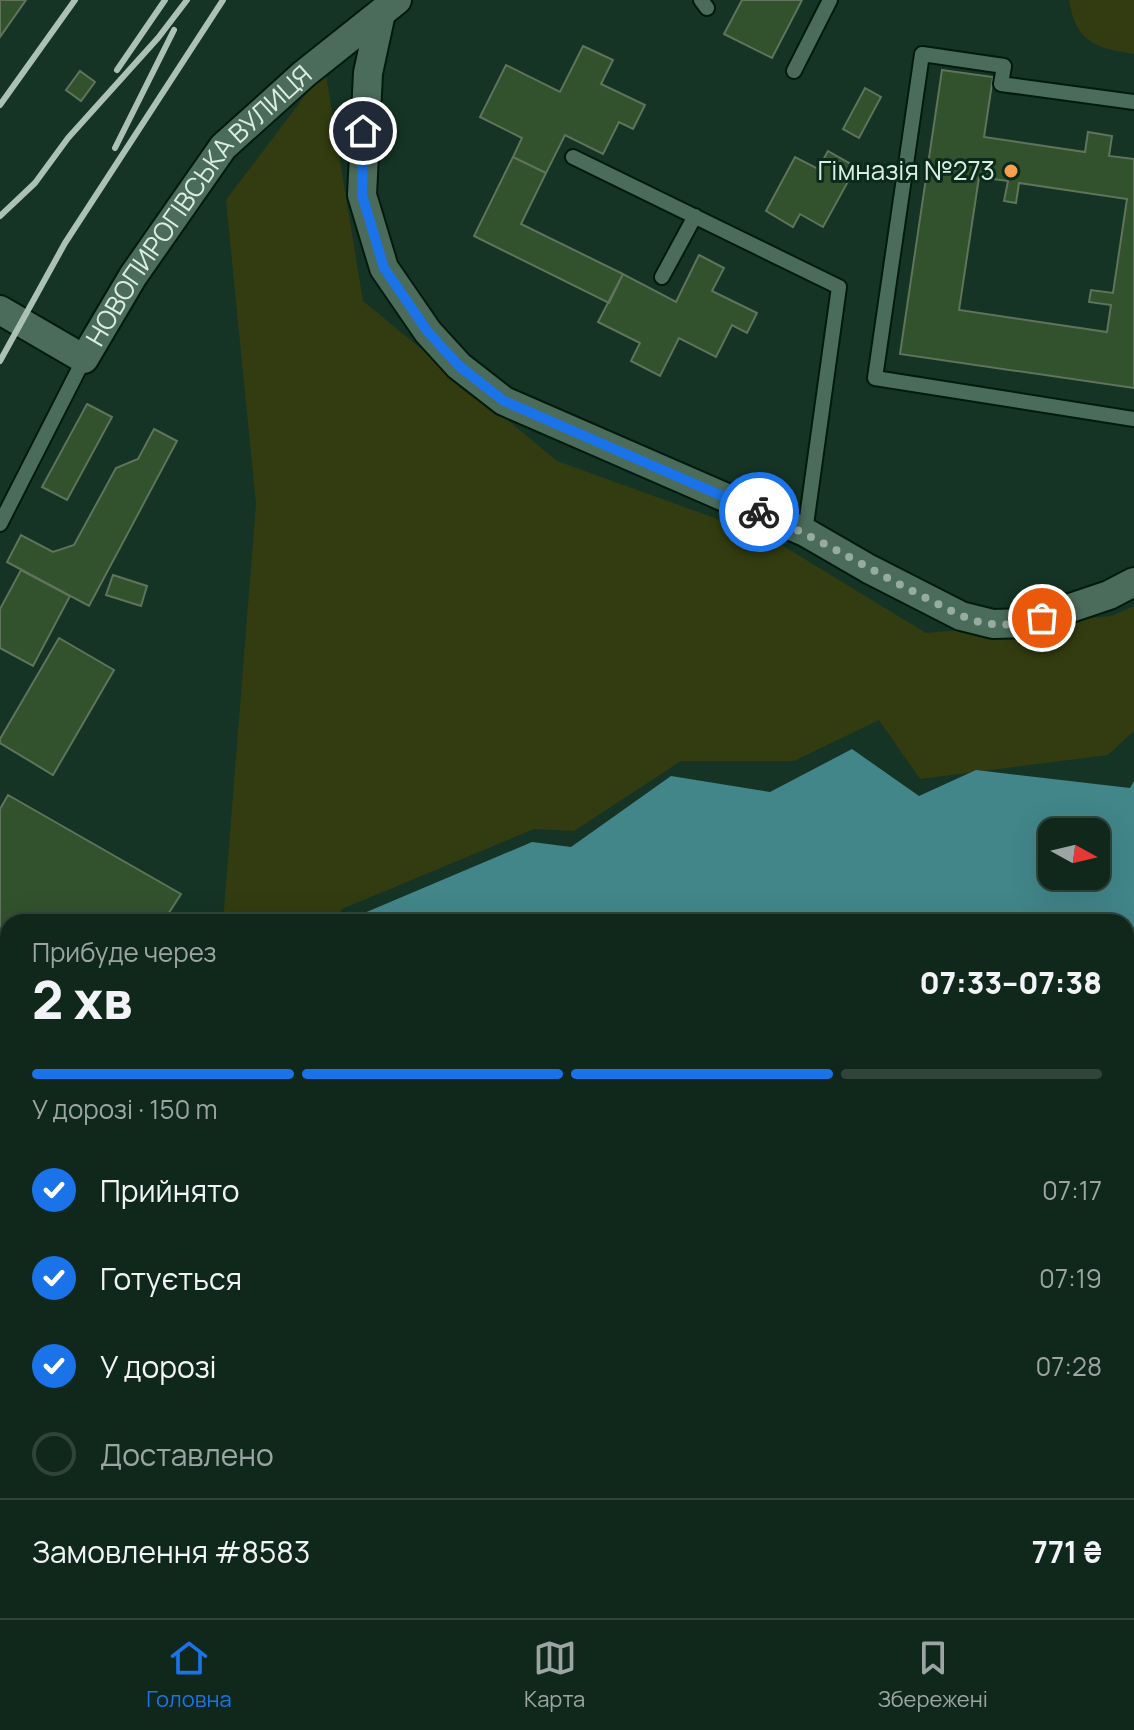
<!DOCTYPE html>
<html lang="uk">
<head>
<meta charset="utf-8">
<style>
	body { margin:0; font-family:Manrope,sans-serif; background:#192f25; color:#f1f3f6; height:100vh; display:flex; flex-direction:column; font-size:30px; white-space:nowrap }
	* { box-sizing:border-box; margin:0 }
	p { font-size:26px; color:#9ca5a3 }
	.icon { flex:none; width:44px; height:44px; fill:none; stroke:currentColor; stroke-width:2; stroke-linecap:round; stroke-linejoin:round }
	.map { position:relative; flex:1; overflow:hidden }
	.details { position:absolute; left:0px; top:914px; width:1134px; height:704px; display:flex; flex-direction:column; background:#10271c; border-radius:24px 24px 0 0; box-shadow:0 8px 32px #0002,0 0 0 2px #30443b }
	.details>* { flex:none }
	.needle { width:52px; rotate:98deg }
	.buttons { position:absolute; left:1038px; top:818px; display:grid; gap:16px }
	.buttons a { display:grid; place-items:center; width:72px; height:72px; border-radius:16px; background:#10271c; box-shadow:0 8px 32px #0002,0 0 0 2px #30443b; font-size:40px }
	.pin { position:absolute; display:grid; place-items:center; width:68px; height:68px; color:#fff; margin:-34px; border:4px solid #fff; border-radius:50%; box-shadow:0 2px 8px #0007 }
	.courier { position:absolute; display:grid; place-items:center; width:80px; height:80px; margin:-40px; border:6px solid #1a73e8; border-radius:50%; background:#fff; color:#222; box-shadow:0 2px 10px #0007 }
	.summary em { font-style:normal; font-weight:800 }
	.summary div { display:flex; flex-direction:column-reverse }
	.summary { display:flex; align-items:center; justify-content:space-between; height:136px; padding:0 32px }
	h1 { font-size:52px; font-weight:800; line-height:60px }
	.bar { display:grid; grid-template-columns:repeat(4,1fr); gap:12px 8px; align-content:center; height:96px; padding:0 32px }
	.bar i { height:10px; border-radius:6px; background:#30443b }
	.bar .on { background:#1a73e8 }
	.bar p { grid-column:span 4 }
	.line { display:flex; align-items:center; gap:20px; padding:0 32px; border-top:2px solid #30443b }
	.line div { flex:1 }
	ol { padding:0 32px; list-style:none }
	li { display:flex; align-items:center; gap:24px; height:88px }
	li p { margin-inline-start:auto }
	li .icon { padding:8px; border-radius:50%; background:#1a73e8; color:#fff; stroke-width:4 }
	li:last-child { color:#9ca5a3 }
	li i { width:44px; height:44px; border:4px solid #30443b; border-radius:50% }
	.menu { display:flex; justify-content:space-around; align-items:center; height:112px; border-top:2px solid #30443b; background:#10271c; font-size:22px; color:#9ca5a3 }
	.menu a { display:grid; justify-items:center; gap:4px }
	.menu .on { color:#1a73e8 }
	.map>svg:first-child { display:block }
	.green { fill:#333c10 }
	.water { fill:#42868a; fill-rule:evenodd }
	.building { fill:#32512d; stroke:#5f745b; stroke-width:2; fill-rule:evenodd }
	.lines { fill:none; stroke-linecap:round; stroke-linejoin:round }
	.lane-casing { stroke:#001b0e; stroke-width:18 }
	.street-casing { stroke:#001b0e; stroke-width:32 }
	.lane { stroke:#4c6c5b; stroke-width:14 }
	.street { stroke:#4c6c5b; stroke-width:28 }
	.rail { stroke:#acc1b6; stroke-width:6 }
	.done { stroke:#96aca0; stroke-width:8; stroke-dasharray:0 14.4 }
	.route { stroke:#1a73e8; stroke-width:10 }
	.poi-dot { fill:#f9a04c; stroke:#0a2a1b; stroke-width:3 }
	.labels { text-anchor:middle; stroke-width:6; stroke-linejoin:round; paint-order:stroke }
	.poi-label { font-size:26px; fill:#dbede3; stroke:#0a2a1b; text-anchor:end }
	.street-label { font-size:26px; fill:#dbede3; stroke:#0a2a1b }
</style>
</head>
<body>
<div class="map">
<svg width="1134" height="1618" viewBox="0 0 1134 1618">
	<rect width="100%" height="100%" fill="#153425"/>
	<path class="green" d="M 1069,0 L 1134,0 L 1134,54 C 1096,48 1076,43 1069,0 Z
		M 325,69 L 363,301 L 557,461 L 770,538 L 926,633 L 1112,616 L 1134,606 L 1134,731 L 1108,755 L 920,779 L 879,720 L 794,761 L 681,761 L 574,831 L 534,829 L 342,909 L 334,922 L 223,922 L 256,504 L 226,200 Z
		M 1134,1065 L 1134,1618 L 998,1618 L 1003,1610 L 1126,1610 L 1126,1067 Z
		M 141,1610 L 943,1610 L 946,1618 L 137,1618 Z"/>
	<path class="water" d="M 852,749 L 919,796 L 976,770 L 1130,788 L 1134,781 L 1134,1065 L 1126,1067 L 1126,922 L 343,922 L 532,842 L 571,847 L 671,776 L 770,792 ZM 1052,832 L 1096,832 L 1096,876 L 1052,876 Z
		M 8,1199 L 8,1610 L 141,1610 L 137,1618 L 0,1618 L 0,1211 Z"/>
	<path class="building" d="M 0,0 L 26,0 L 0,37 Z
		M 742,0 L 802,0 L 772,58 L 724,34 Z
		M 583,46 L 613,60 L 601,84 L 645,105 L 633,129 L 619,122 L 603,154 L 565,135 L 546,173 L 513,157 L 522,138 L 480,117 L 506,65 L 560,92 Z
		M 942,70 L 993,77 L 984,137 L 1085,152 L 1088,132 L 1112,136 L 1109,156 L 1134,159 L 1134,388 L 900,354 ZM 979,177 L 1008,181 L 1004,201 L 1016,203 L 1019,183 L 1127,199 L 1113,293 L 1091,290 L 1089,302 L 1111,305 L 1107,332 L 959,310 Z
		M 80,71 L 95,82 L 81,101 L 66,90 Z
		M 865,88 L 881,97 L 859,138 L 843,129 Z
		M 828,151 L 856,167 L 823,227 L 800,214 L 793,227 L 766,211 L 795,157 L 818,169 Z
		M 513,157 L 546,173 L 521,224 L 623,274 L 609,303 L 474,236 Z
		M 699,255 L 724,268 L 712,291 L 757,313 L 747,333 L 732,325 L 716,357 L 679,338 L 660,376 L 631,361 L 640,343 L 598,322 L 623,274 L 676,302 Z
		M 87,404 L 112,417 L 67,500 L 42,487 Z
		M 154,429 L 177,441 L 89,606 L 7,562 L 21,535 L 53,552 L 74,545 L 116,468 L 138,459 Z
		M 21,570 L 70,596 L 33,666 L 0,648 L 0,609 Z
		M 113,575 L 147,586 L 141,606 L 106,595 Z
		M 59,638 L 114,670 L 53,775 L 0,743 L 0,739 Z
		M 8,795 L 181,894 L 163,922 L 8,922 L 8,935 L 0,931 L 0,809 Z"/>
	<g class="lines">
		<defs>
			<path id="lane" d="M 701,0 L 707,8
				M 794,71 L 830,0
				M 1134,102 L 1001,84 L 1004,66 L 922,54 L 875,378 L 1134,419
				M 573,157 L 839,287 L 805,532
				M 662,277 L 695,216
				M 0,524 L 84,359"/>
			<g id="street">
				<path d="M 381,13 L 368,73 L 362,195 L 384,268 L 428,332 L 459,366 L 504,401 L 805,532 L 869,569 L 961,616 L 993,624 L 1026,623 L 1109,595 L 1134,582"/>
				<path id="s1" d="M 0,310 L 84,359 L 133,276 L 223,147 L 304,74 L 397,0"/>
				<path d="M 1126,1265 L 1134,1263"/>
				<path d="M 779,1618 L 783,1610"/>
			</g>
		</defs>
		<use href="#lane" class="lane-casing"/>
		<use href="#street" class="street-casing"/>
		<use href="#lane" class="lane"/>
		<use href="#street" class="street"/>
		<path class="rail" d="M 117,70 L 165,0
			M 0,105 L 75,0
			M 115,148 L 174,30
			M 0,216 L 35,183 L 68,138 L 158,38 L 187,0
			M 0,361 L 65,243 L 223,0"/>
	</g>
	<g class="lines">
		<path class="done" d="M 759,512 C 816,537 869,569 924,597 C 947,608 967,622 993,624 C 1009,626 1027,622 1042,618"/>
		<path class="route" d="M 363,131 L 362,195 L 384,268 L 428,332 L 459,366 L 504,401 L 759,512"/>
	</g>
	<circle class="poi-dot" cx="1011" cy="171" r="8"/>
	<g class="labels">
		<g class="poi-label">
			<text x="995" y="180">Гімназія №273</text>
		</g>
		<g class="street-label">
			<text dy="9" stroke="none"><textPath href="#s1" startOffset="290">НОВОПИРОГІВСЬКА ВУЛИЦЯ</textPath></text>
		</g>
	</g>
</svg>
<div class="buttons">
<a><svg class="needle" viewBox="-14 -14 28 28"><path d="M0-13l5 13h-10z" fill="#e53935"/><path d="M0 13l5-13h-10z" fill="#9ca5a3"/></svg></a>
</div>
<div class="pin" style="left:1042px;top:618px;background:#ea580c"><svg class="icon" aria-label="bag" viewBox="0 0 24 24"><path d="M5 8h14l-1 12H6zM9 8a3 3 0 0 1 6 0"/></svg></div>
<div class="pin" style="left:363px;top:131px;background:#1f2937"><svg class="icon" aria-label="home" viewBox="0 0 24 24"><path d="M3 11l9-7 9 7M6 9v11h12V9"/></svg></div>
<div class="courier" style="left:759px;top:512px"><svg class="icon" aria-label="bike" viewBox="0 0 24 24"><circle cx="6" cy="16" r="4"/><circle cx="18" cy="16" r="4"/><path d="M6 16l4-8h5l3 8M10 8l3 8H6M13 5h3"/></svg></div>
<section class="details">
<div class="summary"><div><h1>2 хв</h1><p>Прибуде через</p></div><em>07:33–07:38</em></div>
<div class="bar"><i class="on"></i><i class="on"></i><i class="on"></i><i></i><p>У дорозі · 150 m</p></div>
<ol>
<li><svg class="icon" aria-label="check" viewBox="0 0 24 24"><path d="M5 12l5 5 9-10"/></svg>Прийнято<p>07:17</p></li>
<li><svg class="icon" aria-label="check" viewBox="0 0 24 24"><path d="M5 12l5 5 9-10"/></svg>Готується<p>07:19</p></li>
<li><svg class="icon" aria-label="check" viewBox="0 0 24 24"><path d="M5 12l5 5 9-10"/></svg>У дорозі<p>07:28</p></li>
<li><i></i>Доставлено</li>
</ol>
<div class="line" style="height:104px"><div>Замовлення #8583</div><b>771 ₴</b></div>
</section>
</div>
<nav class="menu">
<a class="on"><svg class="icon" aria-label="home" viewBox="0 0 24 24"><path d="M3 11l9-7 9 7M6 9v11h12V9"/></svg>Головна</a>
<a><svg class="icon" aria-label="map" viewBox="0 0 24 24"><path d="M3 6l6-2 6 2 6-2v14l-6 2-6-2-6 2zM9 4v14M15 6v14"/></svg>Карта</a>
<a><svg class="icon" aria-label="saved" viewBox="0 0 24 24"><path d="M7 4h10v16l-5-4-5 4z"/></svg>Збережені</a>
</nav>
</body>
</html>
